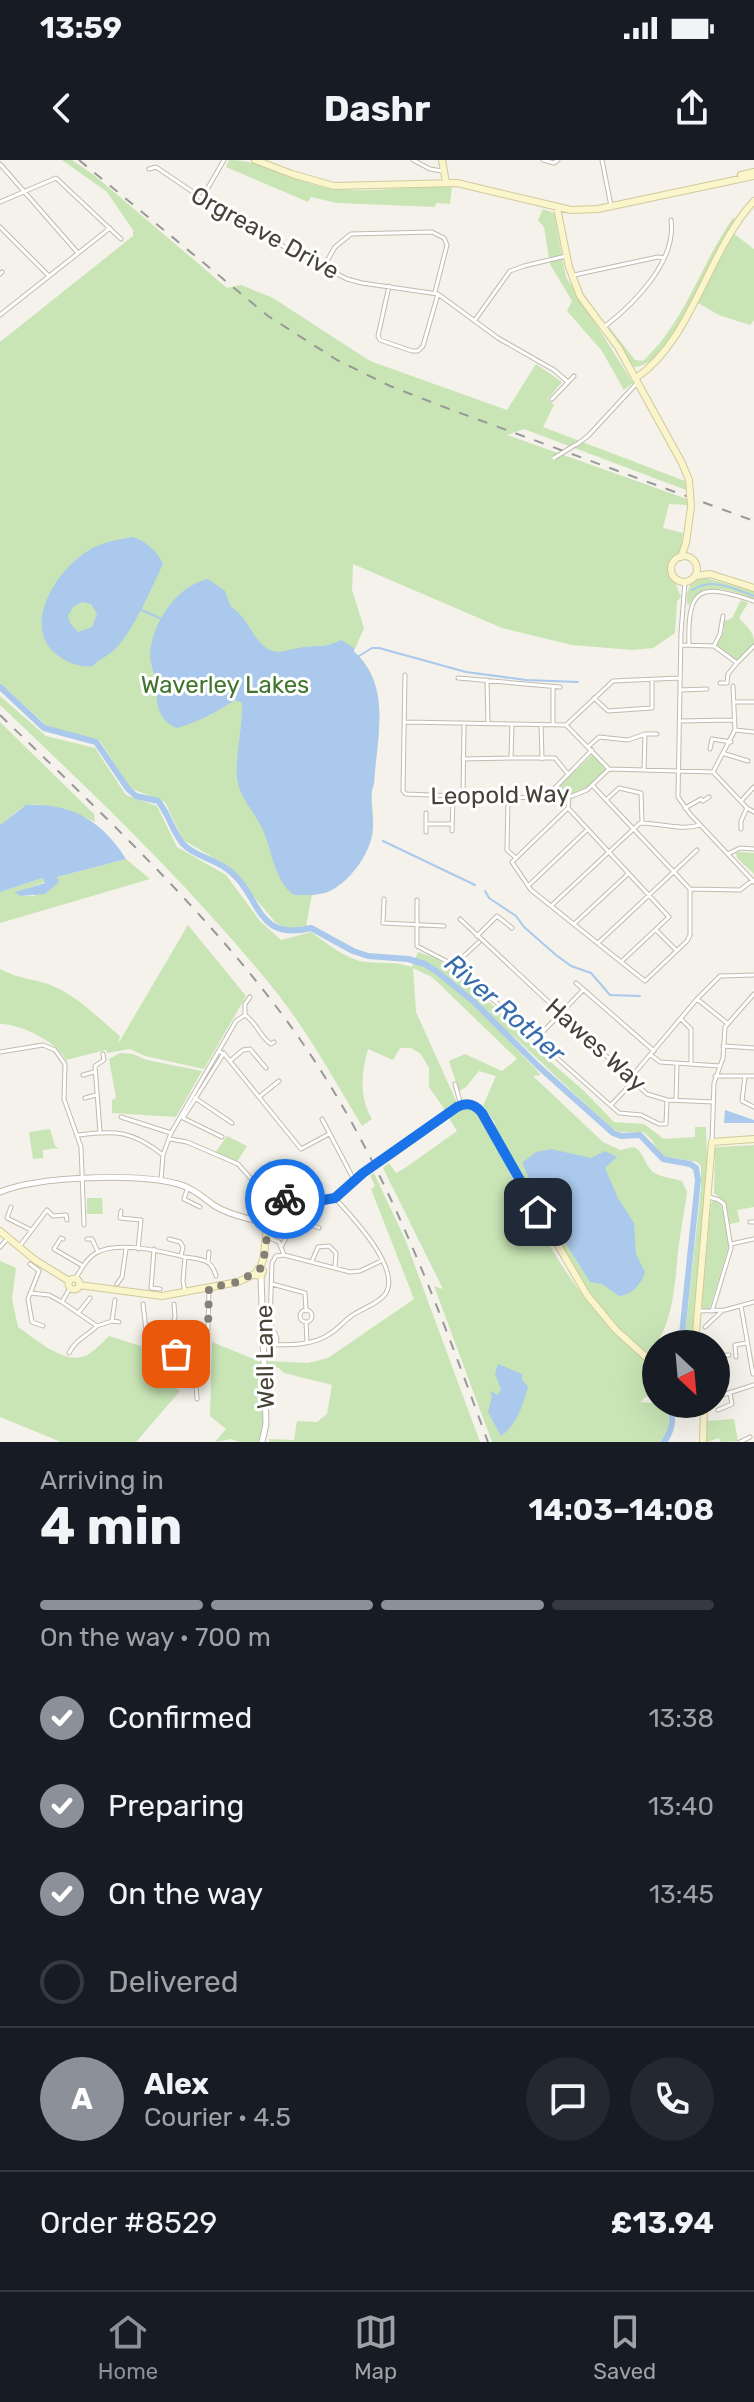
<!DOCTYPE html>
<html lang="en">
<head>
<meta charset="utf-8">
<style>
	body { margin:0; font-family:Rubik,sans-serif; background:#242831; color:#f1f3f6; height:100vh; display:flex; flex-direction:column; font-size:30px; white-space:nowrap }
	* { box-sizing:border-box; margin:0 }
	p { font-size:26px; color:#9ea1a6 }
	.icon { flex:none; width:44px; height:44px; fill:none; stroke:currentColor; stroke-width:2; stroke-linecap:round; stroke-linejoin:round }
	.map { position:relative; height:1282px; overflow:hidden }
	.details { display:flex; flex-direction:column; background:#171b24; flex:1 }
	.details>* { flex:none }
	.needle { width:52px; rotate:154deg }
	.buttons { position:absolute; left:642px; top:1170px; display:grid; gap:16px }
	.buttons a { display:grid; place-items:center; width:88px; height:88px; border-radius:50%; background:#171b24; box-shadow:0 8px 32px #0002; font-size:40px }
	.pin { position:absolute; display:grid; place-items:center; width:68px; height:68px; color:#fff; margin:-34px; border-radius:16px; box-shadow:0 4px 12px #0006 }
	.courier { position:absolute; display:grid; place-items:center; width:80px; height:80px; margin:-40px; border:6px solid #1a73e8; border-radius:50%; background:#fff; color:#222; box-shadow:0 2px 10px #0007 }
	.summary em { font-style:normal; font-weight:700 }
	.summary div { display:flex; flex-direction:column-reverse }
	.summary { display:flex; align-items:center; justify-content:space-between; height:136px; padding:0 40px }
	h1 { font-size:52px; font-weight:700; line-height:60px }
	.bar { display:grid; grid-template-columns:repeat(4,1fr); gap:12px 8px; align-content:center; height:96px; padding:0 40px }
	.bar i { height:10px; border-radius:6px; background:#363941 }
	.bar .selected { background:#8c9099 }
	.bar p { grid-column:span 4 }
	.line { display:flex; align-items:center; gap:20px; padding:0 40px; border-top:2px solid #363941 }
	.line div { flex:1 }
	.round { display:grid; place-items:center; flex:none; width:84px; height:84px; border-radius:42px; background:#242831 }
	ol { padding:0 40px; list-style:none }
	li { display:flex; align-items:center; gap:24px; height:88px }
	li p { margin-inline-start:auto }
	li .icon { padding:8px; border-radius:50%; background:#8c9099; color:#fff; stroke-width:4 }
	li:last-child { color:#9ea1a6 }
	li i { width:44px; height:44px; border:4px solid #363941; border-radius:50% }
	.status { display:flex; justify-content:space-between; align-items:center; height:56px; padding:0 40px; background:#171b24; direction:ltr }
	.status svg { height:22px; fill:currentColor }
	header { display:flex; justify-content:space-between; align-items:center; height:104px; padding:0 40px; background:#171b24; font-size:36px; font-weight:700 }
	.tab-bar { display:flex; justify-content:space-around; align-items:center; height:112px; border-top:2px solid #363941; background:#171b24; font-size:22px; color:#9ea1a6 }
	.tab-bar a { display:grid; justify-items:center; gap:4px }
	.tab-bar .selected { color:#8c9099 }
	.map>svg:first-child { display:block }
	.green { fill:#c9e5b5 }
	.water { fill:#aac9ec; fill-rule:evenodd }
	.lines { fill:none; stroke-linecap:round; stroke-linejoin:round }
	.stream { stroke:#aac9ec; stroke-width:2 }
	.river { stroke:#aac9ec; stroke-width:6 }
	.minor-casing { stroke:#bfbbad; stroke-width:5 }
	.tertiary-casing { stroke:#bfbbad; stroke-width:7 }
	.secondary-casing { stroke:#d0c99c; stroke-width:8 }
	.minor { stroke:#fff; stroke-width:3 }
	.tertiary { stroke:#fff; stroke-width:5 }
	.secondary { stroke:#fbf5cc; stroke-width:6 }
	.rail { stroke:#989898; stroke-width:2; stroke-dasharray:10 10; stroke-linecap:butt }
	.minor-bridge-casing { stroke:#bfbbad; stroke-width:5; stroke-linecap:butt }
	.secondary-bridge-casing { stroke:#d0c99c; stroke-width:8; stroke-linecap:butt }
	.minor-bridge { stroke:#fff; stroke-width:3 }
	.secondary-bridge { stroke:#fbf5cc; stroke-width:6 }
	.done { stroke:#848076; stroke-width:8; stroke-dasharray:0 14.4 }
	.route { stroke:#1a73e8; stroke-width:10 }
	.labels { text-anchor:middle; stroke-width:6; stroke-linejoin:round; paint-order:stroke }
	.street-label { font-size:24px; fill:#474338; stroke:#fff }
	.park-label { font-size:24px; fill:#41752f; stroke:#fff }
	.water-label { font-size:26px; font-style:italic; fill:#386dac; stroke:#fff }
</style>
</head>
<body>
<div class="status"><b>13:59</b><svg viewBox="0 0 49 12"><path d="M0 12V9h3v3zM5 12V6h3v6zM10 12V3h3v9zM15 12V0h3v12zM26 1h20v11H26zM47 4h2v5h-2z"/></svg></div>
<header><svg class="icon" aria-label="back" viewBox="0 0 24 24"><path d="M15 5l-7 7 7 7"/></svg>Dashr<svg class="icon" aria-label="share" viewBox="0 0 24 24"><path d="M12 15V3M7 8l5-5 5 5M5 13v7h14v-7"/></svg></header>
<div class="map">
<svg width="754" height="1282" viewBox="0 0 754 1282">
	<rect width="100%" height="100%" fill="#f4f2ea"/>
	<path class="green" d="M 62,0 L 72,0 L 94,15 L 227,128 L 241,125 L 273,138 L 370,201 L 507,250 L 536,204 L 562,222 L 548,239 L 554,245 L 543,267 L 685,321 L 686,330 L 524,269 L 507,275 L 687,339 L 687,345 L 669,344 L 663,368 L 683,373 L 681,389 L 669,407 L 681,437 L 677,441 L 675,473 L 653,488 L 633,490 L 572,485 L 502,468 L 353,404 L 352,430 L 364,468 L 354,491 C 393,527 376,579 374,624 C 369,636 374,649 373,662 C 372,695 346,730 312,735 L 306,766 L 287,769 L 276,763 L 228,706 L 183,680 L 165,642 L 130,628 L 100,581 L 47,566 L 0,523 L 0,182 L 133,76 L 133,70 L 107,32 Z
		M 229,0 C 266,0 299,25 335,29 C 373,33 414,26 452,25 L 450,44 L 436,43 L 435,47 L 337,43 L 311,37 L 308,42 L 226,7 Z
		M 543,49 L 554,53 L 566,117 L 633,223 L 624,230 L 602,191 L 567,151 L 572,141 L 550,104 L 544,67 L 538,60 Z
		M 733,58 L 736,59 C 714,89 673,207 634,207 L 607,168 L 609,167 L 635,200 L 643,201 C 686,161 700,105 733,58 Z
		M 733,73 L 754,89 L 754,160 L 750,165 L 719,155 L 698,143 Z
		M 702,417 L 749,430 L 754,432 L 754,440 C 730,429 704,419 688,446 C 684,434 689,421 702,417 Z
		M 741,440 L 748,443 L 739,458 C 746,466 754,471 754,483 L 737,501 L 716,485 L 724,470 L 723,462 L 732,458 Z
		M 0,536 L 46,576 L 95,588 L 126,635 L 157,646 L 177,687 L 226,715 L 260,761 L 281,780 L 311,772 C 328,784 346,800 367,802 C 386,804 393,801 412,807 L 418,792 L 438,799 L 509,859 L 531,885 L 583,930 L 614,962 L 644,964 L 664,979 L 695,977 L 695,967 L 706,967 L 707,1004 L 692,1184 L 684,1184 L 701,1028 L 701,1006 L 697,1002 L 659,995 L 652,980 L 643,972 L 620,972 L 612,969 L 511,874 L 506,878 L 541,915 L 533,916 L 603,982 L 620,990 L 634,987 C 644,993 643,1000 650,1009 C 656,1017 673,1018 682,1021 L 687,1032 C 684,1055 679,1078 677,1102 C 674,1137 670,1170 648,1196 C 597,1155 569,1100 537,1044 C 523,1019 508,995 494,970 L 495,963 L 483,946 L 496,916 L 479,911 L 466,927 L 459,931 L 449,901 L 465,894 L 502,911 L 517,899 L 432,817 L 413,808 L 416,852 L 457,943 L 445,950 L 429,927 L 429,908 L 421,894 L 411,888 L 400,888 L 393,900 L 368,889 C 361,913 359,937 372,959 L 362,966 C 336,923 311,877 280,837 C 196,731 98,638 0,545 Z
		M 0,562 L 94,654 L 95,662 C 82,655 39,640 26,646 C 17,649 9,660 0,665 Z
		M 592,595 L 606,610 L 580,633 L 557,635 L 554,631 Z
		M 739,692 L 754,693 L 754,714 L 737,698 L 736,693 Z
		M 126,699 L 150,719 L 0,763 L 0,732 L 43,718 L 46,722 L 16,732 L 20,736 L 34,736 L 57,717 Z
		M 188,765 L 246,836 L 204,909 L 145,896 L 130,889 L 107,893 L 106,890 L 66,900 C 59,883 19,863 0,864 L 0,809 C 19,819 30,818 48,824 C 76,834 98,858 120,876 L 118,884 Z
		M 120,893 L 133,894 L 147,900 L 202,911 L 176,957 L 112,953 L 112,940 L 116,938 L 109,899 Z
		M 470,948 L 480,956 C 515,1020 546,1092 594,1149 C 613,1172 634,1191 656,1210 L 656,1236 L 646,1237 L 640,1242 L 665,1244 C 671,1257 670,1272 660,1282 L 492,1282 L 434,1126 L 443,1129 L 383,1008 L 389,1003 L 396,1013 L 405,1008 L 457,971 L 448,956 L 460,949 Z
		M 50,969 L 55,986 L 59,988 L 43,990 L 43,998 L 33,999 L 29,972 Z
		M 227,976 L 247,986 L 237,1002 L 215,993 Z
		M 754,985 L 754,1047 L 737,1050 L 740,1062 L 730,1064 L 726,1043 L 714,1033 L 715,989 L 717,987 Z
		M 374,1013 L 405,1079 L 480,1282 L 270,1282 L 269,1279 L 294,1280 L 297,1261 L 317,1262 L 327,1254 L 332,1225 L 284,1213 L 279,1208 L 266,1206 L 267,1201 L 308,1203 L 328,1198 L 414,1139 L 371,1029 L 375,1026 L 370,1015 Z
		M 87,1038 L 102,1038 L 103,1054 L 87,1054 Z
		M 714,1040 L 721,1045 L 729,1078 L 728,1089 L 710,1148 L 703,1148 L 701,1145 L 711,1044 Z
		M 0,1101 L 16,1108 L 12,1139 L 18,1167 C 36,1179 67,1208 89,1194 C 96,1189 103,1182 109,1176 L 160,1192 L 163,1219 L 180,1231 L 136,1282 L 61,1282 L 0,1257 Z
		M 212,1182 L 261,1202 L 264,1264 L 258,1282 L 240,1282 L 231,1279 L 215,1282 L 226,1269 L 210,1256 Z
		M 734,1259 L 738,1281 L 720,1282 L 719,1278 L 707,1282 L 707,1261 Z"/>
	<path class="water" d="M 132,377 C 145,380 158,392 163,404 C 151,429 136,466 117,487 C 110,496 99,498 93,506 C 83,508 72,504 63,499 C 16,472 56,408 91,389 C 100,383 121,379 132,377 ZM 82,442 L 91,444 L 97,454 L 92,467 L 78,472 L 70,463 L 68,456 L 73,447 Z
		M 208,419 L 225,431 L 231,447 C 241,452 249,467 255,476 C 272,500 283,490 305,487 C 323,485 324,488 341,480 L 354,488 L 354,492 C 393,526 376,580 374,624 C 368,637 374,654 373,668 C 372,691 352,719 332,730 C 321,736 306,735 294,735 C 274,721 272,689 262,668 C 254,651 239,637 237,618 C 235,595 243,567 242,543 L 235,540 C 216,552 199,562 177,568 C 154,559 158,539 155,520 C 154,512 150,503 150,495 C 152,463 176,426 208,419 Z
		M 26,645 C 72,643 102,661 126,699 L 57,717 L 59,722 L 45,734 L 20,736 L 15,732 L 45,723 L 43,718 L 0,732 L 0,665 Z
		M 725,950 L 754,960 L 754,963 L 724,963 Z
		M 551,989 L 591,998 L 605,991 L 617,997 L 605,1008 L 618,1038 L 634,1063 L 636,1094 L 645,1112 C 642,1124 631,1135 619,1136 L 602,1124 L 590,1122 L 540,1042 L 522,1003 L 536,992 Z
		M 498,1204 L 522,1214 L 522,1219 L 528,1227 C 523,1245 517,1265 501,1276 L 488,1252 L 492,1237 L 490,1231 L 498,1235 L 501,1229 L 495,1214 Z"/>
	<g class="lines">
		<path class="stream" d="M 692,430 C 713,417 732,428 754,436
			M 139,449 L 162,459
			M 359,496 L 372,488 L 379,488 L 466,512 L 526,520 L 578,522
			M 383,681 L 475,725
			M 485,731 L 489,738 L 516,756 L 524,767 L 556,795 L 571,806 L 591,813 L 610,835 L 640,836"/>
		<path class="river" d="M 0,527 L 44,568 L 96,582 L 128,629 L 136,636 L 158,641 C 169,654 172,671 183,684 C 194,696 214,699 227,709 C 262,734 253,782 311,768 L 353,791 L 368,796 L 408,799 L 425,804 L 436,811 L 474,842 L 538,906 L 613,973 L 621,976 L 640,975 L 663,999 L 690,1004 L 696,1008 L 698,1020 L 681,1184
			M 664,1282 C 672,1271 675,1257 669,1244"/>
		<defs>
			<path id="minor" d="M 413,0 L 430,9 L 442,11
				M 543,0 L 554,3 L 558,0
				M 602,0 L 611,46
				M 0,4 L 78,93
				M 149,9 L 156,7 L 240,64 L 347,119 L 362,123 L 438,134 L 498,178 L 554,210 L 568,222
				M 202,38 L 224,0
				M 0,42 L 56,18 L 121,79
				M 0,67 L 49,116
				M 323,108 L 335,87 L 351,74 L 432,72 L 444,78 L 447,85 L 435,132
				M 0,114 L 2,112
				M 574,115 L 658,97 L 664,98
				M 389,126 L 378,176 L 380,180 L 412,191 L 418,191 L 423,186 L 438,134
				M 0,155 L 110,68
				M 475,160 L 510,111 L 524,106 L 566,96
				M 604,167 C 634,144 677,101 671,60
				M 552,239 L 574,216
				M 576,285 L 588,276 L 638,222
				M 685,422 L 681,473 L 678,637 L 690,654 L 754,722
				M 681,485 L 714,486 L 737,503 L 754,486
				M 689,485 C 687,424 702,424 754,441
				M 714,486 L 720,474 L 723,456
				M 405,515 L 403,631 L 406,634 L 508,638 L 572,636 L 587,630 L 609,609
				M 458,518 L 560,527
				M 487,520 L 488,564
				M 720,523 L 727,523 L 728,514 L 737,503
				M 680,530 L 707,529
				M 594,538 L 608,551 L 652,548 L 652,519
				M 735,542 L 754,542
				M 680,561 L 735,560
				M 405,562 L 512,564
				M 541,564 L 542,599
				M 553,564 L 553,528
				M 566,565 L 609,609 L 713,612 L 747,648 L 754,652
				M 566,565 L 512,564 L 511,598 L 555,598 L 568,614
				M 566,565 L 613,521 L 680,518
				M 735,570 L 754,572
				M 645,574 L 657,574
				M 589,586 L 599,577 L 628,580 L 645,574 L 644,610
				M 710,589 L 712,579 L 731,582
				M 725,594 L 748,601
				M 463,599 L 511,598
				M 713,612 L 735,570 L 733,526
				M 593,626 L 690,729 L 740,730 L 753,720
				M 547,636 L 592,590
				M 569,636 L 568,648 L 669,757 L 623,800
				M 463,637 L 464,565
				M 508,638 L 507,690 L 516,698
				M 606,640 L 619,628 L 641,633 L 642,662
				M 741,641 L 754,627
				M 568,648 L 512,702 L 531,730 L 645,821 L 687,781 L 690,775 L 690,729
				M 685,648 L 701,639 L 703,641 L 709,637
				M 426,664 L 452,664
				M 741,669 L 741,661 L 747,648
				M 452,671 L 453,637
				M 426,672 L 426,653
				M 728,694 L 740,688 L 754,689
				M 528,726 L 587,670
				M 384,739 L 383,763 L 444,766
				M 417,740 L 417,786 L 448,802 L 516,859 L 522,867 L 619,953 L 641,955 L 659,964 L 666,964 L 667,940
				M 551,746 L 640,663 C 659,663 682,671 700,665
				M 460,759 L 647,934 L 667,940 L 714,942
				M 574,764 L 628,714
				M 656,770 L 676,790
				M 477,776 L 497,756 L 512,768
				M 598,783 L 697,690
				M 453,806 L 479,782
				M 576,823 L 654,891
				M 697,839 L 727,863
				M 245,855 C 256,862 261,878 271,884 L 274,882
				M 681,859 L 691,869 L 691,902
				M 536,879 L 583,830
				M 723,886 L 754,888
				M 219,891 L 225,895 L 301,989 L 329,974
				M 0,892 L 43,885 L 55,890 L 65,904 L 64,939 L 81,987 L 84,1065
				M 651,895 L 660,902 L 720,906
				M 230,901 L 243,890 L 250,889 L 266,908
				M 83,915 L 94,912
				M 715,916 L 754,916
				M 745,916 L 742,941 L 754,947
				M 455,924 L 461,945
				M 259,937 L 279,921
				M 85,938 L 96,935
				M 195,938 L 232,963
				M 676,940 L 677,904
				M 611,945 L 630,925 L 632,916 L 697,839 L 720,816 L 754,815
				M 121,957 L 171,973
				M 322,959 L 354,1020
				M 100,972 L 95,906 L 104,900 L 103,894
				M 79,975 C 116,970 133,971 163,995
				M 222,977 L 183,958 L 224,893
				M 170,979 L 187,982 L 238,1004 L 263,1032 L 280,1045
				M 712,982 L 714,923 L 723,898 L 725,867 L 754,834
				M 161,1020 L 163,995 L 171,973 L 236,861 L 245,855 L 245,844 L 250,837
				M 188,1027 L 184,1039 L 200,1047
				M 709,1037 L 719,1040 L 724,1044 L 731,1088 L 712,1151
				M 11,1047 L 7,1058 L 31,1070
				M 121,1051 L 120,1058 L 141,1060 L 138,1089
				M 750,1062 L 754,1062
				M 267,1077 L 279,1082 L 284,1095
				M 63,1079 L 61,1078 L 54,1089 L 83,1106
				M 87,1079 L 92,1079 L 98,1092
				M 169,1079 L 180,1082 L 183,1087 L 181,1096
				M 731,1084 L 754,1079
				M 282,1085 L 297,1059 L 319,1068
				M 0,1087 L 8,1078
				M 19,1087 L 47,1050 L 53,1056 L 66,1055 L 67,1060
				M 154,1089 L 151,1128 L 160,1129
				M 185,1097 C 201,1099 212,1099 216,1116
				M 208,1101 L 209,1092
				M 312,1101 L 318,1087 L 329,1086 L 336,1093 L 335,1108
				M 30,1104 L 39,1111 L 28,1139 L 32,1162 L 43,1166
				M 76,1118 C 81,1109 87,1098 96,1093 C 117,1080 163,1092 185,1097 L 183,1121 L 185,1132
				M 117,1124 L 122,1117 L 126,1089
				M 272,1124 L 305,1133 L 306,1151
				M 30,1133 L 49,1135 L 62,1142 L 70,1128
				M 62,1142 L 97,1166 L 112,1161 L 119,1162
				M 143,1144 L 146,1170 C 167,1180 192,1191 208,1169 L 209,1128
				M 741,1146 L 753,1214
				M300 1156a6 6 0 1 1 12 0a6 6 0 1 1-12 0Z
				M 699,1151 L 725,1150 L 754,1142
				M 79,1152 L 90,1138
				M 112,1161 L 115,1140
				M 306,1162 L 307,1182
				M 705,1167 L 723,1150
				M 168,1179 L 175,1157 L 174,1144
				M 177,1182 L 179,1210 L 196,1225 L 197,1239
				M 264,1184 C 285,1185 312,1187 331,1173 C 338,1169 343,1162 350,1157 C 360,1149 379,1144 386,1133 C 401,1107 350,1055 335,1038
				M 276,1185 L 277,1178 L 270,1163 L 272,1103 L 276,1096 L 284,1095 L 350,1112 L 360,1111 L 381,1101
				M 69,1193 C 76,1179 86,1177 97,1166
				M 716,1196 L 729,1195
				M 736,1197 L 735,1185 L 747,1183
				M 178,1199 L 194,1198 L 196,1206
				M 716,1237 L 754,1225
				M 718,1250 L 732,1244 L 730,1234
				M 740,1282 L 750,1277"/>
			<path id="tertiary" d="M 0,1032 C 39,1016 137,1013 178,1024 C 193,1028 202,1037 215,1046 C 230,1056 250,1058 267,1064
				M 261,1116 L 266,1264 L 262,1282"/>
			<path id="secondary" d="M 255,0 L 292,14 L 334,26 L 457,23 L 571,50 L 598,49 L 754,16
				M 442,0 L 446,22
				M 741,15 L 754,12
				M 557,48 L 569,107 L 580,136 L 618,187 L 682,303 L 689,320
				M 636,218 C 693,179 707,92 754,41
				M671 409a13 13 0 1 1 26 0a13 13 0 1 1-26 0Z
				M 681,397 L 686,383 L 691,347
				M 696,416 L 710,414 L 754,428
				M 388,997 L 457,947 L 466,944 L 478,948 L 587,1135 L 616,1170 L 656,1206
				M 0,1071 L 35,1100 L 69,1121
				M 258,1109 L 263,1111 L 261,1116 L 256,1115 Z
				M 260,1109 L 264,1096 L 267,1064 L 287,1037 L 299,1033 L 330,1040 L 363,1013
				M68.5 1124a5.5 5.5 0 1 1 11 0a5.5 5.5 0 1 1-11 0Z
				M 79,1125 L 162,1136 L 238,1122 L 255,1114
				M 695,1184 L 712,982 L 754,979
				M 703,1282 L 704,1244"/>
		</defs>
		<use href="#minor" class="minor-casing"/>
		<use href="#tertiary" class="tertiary-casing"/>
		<use href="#secondary" class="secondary-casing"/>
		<use href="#minor" class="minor"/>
		<use href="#tertiary" class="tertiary"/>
		<use href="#secondary" class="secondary"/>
		<path class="rail" d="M 79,0 L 268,156 L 337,200 L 390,226 L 444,247 L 754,361
			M 0,555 C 97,649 196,741 278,849 C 377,979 432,1130 488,1282"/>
		<defs>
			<path id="minor-bridge" d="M 554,298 L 575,285"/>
			<path id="secondary-bridge" d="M 689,320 L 691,347
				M 363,1013 L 388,997"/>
		</defs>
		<use href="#minor-bridge" class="minor-bridge-casing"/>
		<use href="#secondary-bridge" class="secondary-bridge-casing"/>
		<use href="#minor-bridge" class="minor-bridge"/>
		<use href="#secondary-bridge" class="secondary-bridge"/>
	</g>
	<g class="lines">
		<path class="done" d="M 176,1194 L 177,1182 L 200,1178 L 208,1169 L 209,1128 L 238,1122 L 260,1109 C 272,1078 259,1068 285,1039"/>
		<path class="route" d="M 285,1039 L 299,1033 L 323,1040 L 335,1038 L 363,1013 L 457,947 C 467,942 475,944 482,953 L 538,1052"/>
	</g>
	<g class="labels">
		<g class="street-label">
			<text transform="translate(265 73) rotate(29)" y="8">Orgreave Drive</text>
			<text transform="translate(500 635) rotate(-1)" y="8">Leopold Way</text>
			<text transform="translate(596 885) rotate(42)" y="8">Hawes Way</text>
			<text transform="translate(265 1197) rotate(-91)" y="8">Well Lane</text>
		</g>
		<g class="park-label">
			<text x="225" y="533">Waverley Lakes</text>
		</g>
		<g class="water-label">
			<text transform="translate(505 848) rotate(41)" y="9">River Rother</text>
		</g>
	</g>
</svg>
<div class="buttons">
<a><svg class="needle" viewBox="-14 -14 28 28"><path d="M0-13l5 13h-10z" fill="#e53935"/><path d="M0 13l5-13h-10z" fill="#9ea1a6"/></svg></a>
</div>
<div class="pin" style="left:176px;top:1194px;background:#ea580c"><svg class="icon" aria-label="bag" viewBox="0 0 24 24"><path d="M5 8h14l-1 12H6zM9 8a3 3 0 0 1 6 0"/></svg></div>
<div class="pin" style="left:538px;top:1052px;background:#1f2937"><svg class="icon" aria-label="home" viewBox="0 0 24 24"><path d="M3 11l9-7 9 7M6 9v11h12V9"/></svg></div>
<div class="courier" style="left:285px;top:1039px"><svg class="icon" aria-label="bike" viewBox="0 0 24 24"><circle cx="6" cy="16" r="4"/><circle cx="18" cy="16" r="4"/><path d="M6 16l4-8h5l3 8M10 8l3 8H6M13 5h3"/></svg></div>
</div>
<section class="details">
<div class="summary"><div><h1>4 min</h1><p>Arriving in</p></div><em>14:03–14:08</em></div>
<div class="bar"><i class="selected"></i><i class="selected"></i><i class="selected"></i><i></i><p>On the way · 700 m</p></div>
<ol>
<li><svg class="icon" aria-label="check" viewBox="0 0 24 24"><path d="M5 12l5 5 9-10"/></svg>Confirmed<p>13:38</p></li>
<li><svg class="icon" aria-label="check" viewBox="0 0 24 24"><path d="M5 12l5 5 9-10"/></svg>Preparing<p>13:40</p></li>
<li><svg class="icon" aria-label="check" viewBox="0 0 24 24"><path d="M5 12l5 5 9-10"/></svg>On the way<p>13:45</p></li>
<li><i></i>Delivered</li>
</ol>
<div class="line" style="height:144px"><b class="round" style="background:#8c9099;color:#fff">A</b><div><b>Alex</b><p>Courier · 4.5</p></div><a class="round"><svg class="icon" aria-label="chat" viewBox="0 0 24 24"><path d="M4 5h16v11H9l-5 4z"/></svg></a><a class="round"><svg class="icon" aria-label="phone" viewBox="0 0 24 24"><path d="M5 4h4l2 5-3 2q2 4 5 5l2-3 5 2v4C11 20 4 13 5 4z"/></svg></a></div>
<div class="line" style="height:104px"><div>Order #8529</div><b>£13.94</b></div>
</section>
<nav class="tab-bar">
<a class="selected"><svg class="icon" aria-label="home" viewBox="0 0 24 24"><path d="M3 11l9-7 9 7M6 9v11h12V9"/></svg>Home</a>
<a><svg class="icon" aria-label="map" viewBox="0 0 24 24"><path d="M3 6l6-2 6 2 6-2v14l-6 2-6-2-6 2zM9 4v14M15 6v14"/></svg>Map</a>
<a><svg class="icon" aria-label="saved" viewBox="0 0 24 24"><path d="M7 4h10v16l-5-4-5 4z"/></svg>Saved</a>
</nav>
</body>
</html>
